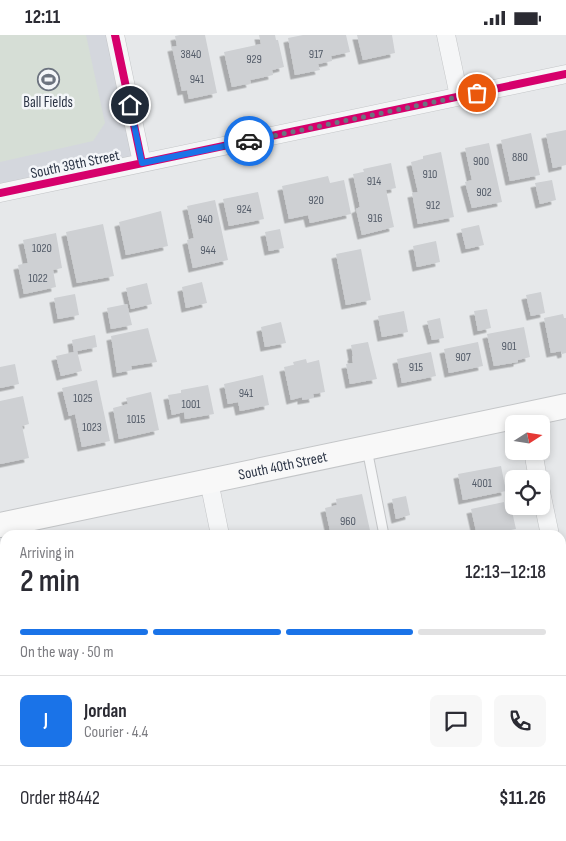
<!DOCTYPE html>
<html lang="en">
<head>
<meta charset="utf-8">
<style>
	body { margin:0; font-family:"Sofia Sans Condensed",sans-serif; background:#f7f7f7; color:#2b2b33; height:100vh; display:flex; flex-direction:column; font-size:19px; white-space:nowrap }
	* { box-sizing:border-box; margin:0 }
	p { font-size:16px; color:#7c7c81 }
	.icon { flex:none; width:28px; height:28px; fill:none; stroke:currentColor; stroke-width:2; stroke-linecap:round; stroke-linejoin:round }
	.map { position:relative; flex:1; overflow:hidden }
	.side { position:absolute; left:0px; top:495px; width:566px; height:311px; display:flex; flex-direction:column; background:#fff; border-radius:15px 15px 0 0; box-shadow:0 2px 8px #0003 }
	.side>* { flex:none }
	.needle { width:32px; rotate:78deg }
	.tools { position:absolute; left:505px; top:380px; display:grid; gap:10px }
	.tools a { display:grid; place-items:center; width:45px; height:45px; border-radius:8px; background:#fff; box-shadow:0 2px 8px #0003; font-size:25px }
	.pin { position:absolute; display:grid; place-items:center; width:42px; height:42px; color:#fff; margin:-21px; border:2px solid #fff; border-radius:50%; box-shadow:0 1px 5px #0007 }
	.courier { position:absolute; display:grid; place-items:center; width:50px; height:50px; margin:-25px; border:4px solid #1a73e8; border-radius:50%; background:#fff; color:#222; box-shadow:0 1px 6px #0007 }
	.summary em { font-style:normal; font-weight:600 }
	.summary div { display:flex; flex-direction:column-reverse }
	.summary { display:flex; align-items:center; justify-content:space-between; height:85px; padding:0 20px }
	h1 { font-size:32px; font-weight:600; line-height:38px }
	.bar { display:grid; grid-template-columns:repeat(4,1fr); gap:8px 5px; align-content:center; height:60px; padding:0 20px }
	.bar i { height:6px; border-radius:4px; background:#e1e1e2 }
	.bar .on { background:#1a73e8 }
	.bar p { grid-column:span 4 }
	.line { display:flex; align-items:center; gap:12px; padding:0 20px; border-top:1px solid #e1e1e2 }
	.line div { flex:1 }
	.round { display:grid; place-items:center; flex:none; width:52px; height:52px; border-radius:8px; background:#f7f7f7 }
	.status { display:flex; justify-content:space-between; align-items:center; height:35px; padding:0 25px; background:#fff; direction:ltr }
	.status svg { height:14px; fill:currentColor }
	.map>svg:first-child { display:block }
	.built { fill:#d4d7dd }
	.green { fill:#d6ded6 }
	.building { fill:#ced0d3; filter:url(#shadow) }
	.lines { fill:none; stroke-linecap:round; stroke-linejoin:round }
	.service-casing { stroke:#c4c6c8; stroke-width:11 }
	.minor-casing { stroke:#c4c6c8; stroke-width:19 }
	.secondary-casing { stroke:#c4c6c8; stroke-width:26 }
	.service { stroke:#f5f6f7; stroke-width:9 }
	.minor { stroke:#f5f6f7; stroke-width:18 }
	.secondary { stroke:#f8f8f8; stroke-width:24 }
	.cycleway-casing { stroke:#f4f6f9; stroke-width:11 }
	.cycleway { stroke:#d6006c; stroke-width:8 }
	.done { stroke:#6c737f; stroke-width:5; stroke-dasharray:0 9 }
	.route { stroke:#1a73e8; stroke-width:6 }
	.labels { text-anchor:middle; stroke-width:5; stroke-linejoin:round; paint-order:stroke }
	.number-label { font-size:12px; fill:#545c69 }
	.poi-label { font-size:15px; fill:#2b3445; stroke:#f4f6f9 }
	.street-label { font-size:15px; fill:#2b3445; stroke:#f4f6f9 }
</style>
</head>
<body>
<div class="status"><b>12:11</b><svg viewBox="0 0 49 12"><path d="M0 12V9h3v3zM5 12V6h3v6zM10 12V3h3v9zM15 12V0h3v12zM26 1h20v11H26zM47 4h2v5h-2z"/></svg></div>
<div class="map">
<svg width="566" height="806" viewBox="0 0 566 806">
	<defs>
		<filter id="shadow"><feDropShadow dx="-4.5" dy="4.5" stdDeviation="0" flood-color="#0004"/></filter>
	</defs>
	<rect width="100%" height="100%" fill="#e6e8ea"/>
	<path class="built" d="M 0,0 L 115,0 L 142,128 L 0,158 Z"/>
	<path class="green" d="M 0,0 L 86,0 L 105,88 L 93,106 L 0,127 Z"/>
	<path class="building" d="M 180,0 L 205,0 L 217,58 L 189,64 L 187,55 L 182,56 L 172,12 L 177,11 L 175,1 Z
		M 259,0 L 275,0 L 276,5 L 278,5 L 284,32 L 272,35 L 273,40 L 250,45 L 251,48 L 232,52 L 224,17 L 261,9 Z
		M 303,0 L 346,0 L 350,17 L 331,21 L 332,26 L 318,29 L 320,35 L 295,40 L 288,3 Z
		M 357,0 L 392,0 L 395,18 L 363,25 Z
		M 566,95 L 566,130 L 553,133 L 546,99 Z
		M 531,98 L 540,140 L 510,146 L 501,105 Z
		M 489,108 L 502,167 L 472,173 L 465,147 L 472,145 L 465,113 Z
		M 441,117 L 454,182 L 418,189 L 412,158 L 418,157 L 411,127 L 423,124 L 423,121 Z
		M 391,128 L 396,153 L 386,155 L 394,192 L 362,200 L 356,174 L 360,172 L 353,139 L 364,137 L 363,134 Z
		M 328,141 L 330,148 L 344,145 L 351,179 L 310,188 L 308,180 L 289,184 L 282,151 Z
		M 552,145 L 556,165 L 540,169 L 535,148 Z
		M 258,157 L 264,184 L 229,191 L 223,164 Z
		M 215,165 L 228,225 L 193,233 L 187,205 L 194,203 L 187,171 Z
		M 161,176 L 168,211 L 126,220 L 119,187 Z
		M 103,189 L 114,241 L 77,248 L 66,197 Z
		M 479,190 L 484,210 L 466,214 L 461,194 Z
		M 280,194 L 284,213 L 269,216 L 265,197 Z
		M 56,198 L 62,233 L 53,235 L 56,252 L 24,259 L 18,230 L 28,228 L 23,205 Z
		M 436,206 L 440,227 L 417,232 L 413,211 Z
		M 361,214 L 371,265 L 346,270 L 336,219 Z
		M 202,247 L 207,268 L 186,273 L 182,252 Z
		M 147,248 L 152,269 L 131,274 L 126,253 Z
		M 541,257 L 545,278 L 531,281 L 526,260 Z
		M 75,259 L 79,280 L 58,284 L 54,263 Z
		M 127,269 L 132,290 L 111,294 L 107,273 Z
		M 487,274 L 491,293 L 478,296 L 474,276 Z
		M 404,276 L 408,297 L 382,302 L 378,281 Z
		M 563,279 L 564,283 L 566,283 L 566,318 L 562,319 L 561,316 L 551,318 L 544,283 Z
		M 440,283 L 444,303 L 432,305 L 427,286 Z
		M 281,287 L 286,308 L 265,312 L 261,292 Z
		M 524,292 L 530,322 L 518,325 L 518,327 L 494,331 L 487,299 Z
		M 148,293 L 157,327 L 131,331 L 132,335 L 117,338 L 111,301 Z
		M 95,300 L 97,312 L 77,316 L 82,336 L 61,341 L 56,321 L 74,317 L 72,305 Z
		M 368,307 L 377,344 L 350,349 L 346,329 L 353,328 L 352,321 L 353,321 L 351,310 Z
		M 478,307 L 483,331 L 449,338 L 444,314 Z
		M 431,317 L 436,341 L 402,348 L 397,324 Z
		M 306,324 L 307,328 L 319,325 L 325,357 L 313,359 L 314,363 L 302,365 L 302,362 L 291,365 L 284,332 L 294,330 L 293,327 Z
		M 15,329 L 19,349 L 0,353 L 0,332 Z
		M 263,340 L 269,370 L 240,376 L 238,367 L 228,369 L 224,349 Z
		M 97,345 L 110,406 L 82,412 L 75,379 L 69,381 L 62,353 Z
		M 208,350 L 214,379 L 185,384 L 184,377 L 172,380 L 168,360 L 181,358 L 181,355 Z
		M 151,357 L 159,395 L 119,404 L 113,373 L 128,369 L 126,363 Z
		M 23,361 L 29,389 L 22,391 L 29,423 L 0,429 L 0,366 Z
		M 501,431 L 506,456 L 463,465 L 458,439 Z
		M 362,459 L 371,500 L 331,500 L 325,473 L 337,470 L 336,464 Z
		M 406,461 L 410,480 L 396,484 L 392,464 Z
		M 504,467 L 505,473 L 511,472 L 516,494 L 485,500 L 477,500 L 471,474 Z
		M 5,533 L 5,562 L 0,563 L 0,534 Z
		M 5,569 L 5,601 L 0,602 L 0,570 Z
		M 5,620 L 5,652 L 0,653 L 0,621 Z
		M 5,659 L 5,695 L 0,696 L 0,660 Z
		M 5,722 L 5,757 L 0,758 L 0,723 Z
		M 387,801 L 441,801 L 442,806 L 388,806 Z
		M 507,801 L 562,801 L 563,806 L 508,806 Z"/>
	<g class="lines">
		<defs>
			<path id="service" d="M 367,414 L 384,500"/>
			<path id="minor" d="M 115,0 L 142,128
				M 446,0 L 459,61
				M 0,158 L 566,39
				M 533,416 L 538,444
				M 209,446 L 220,500
				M 541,457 L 550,500
				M 561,551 L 566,573
				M 561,706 L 566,705
				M 283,801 L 284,806
				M 81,806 L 104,801"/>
			<g id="secondary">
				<path id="s1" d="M 0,490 L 566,371"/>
			</g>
		</defs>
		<use href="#service" class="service-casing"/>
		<use href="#minor" class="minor-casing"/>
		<use href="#secondary" class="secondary-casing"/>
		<use href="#service" class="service"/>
		<use href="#minor" class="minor"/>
		<use href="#secondary" class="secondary"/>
		<defs>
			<path id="cycleway" d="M 115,0 L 142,128
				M 0,158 L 566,39"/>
		</defs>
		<use href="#cycleway" class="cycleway-casing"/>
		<use href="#cycleway" class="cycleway"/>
	</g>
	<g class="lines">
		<path class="done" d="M 249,106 L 477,58"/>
		<path class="route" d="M 130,70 L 142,128 L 249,106"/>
	</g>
	<defs>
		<symbol id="stadium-ring" viewBox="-11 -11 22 22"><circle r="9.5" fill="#f4f6f9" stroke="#6c737f" stroke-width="1.5"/><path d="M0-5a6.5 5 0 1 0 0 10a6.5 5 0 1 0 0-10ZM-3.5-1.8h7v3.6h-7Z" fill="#6c737f"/></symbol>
	</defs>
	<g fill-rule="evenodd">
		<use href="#stadium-ring" x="36" y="32" width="25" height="25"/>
	</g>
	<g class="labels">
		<g class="number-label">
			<text x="191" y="23">3840</text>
			<text x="316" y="23">917</text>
			<text x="254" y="28">929</text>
			<text x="197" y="48">941</text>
			<text x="520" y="126">880</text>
			<text x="481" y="130">900</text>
			<text x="430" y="143">910</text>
			<text x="374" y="150">914</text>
			<text x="484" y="161">902</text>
			<text x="316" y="169">920</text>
			<text x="433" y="174">912</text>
			<text x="244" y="178">924</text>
			<text x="375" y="187">916</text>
			<text x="205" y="188">940</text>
			<text x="42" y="217">1020</text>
			<text x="208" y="219">944</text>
			<text x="38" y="247">1022</text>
			<text x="509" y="315">901</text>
			<text x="463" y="326">907</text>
			<text x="416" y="336">915</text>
			<text x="246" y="362">941</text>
			<text x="83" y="367">1025</text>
			<text x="191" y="373">1001</text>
			<text x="136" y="388">1015</text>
			<text x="92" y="396">1023</text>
			<text x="482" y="452">4001</text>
			<text x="348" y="490">960</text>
		</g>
		<g class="poi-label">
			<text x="48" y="72">Ball Fields</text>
		</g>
		<g class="street-label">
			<text transform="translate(75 129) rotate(-12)" y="5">South 39th Street</text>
			<text dy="5" stroke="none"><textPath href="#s1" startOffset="289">South 40th Street</textPath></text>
		</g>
	</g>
</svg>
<div class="tools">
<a><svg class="needle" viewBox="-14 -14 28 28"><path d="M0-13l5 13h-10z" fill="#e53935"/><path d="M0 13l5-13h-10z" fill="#7c7c81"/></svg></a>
<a><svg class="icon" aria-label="locate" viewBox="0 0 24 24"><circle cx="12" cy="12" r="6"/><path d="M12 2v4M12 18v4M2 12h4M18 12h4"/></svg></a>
</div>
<div class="pin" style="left:477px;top:58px;background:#ea580c"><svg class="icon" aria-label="bag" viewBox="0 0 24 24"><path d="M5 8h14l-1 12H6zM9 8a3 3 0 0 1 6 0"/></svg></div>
<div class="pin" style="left:130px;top:70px;background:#1f2937"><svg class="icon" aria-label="home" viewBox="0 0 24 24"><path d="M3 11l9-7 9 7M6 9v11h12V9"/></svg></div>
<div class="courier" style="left:249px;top:106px"><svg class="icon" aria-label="car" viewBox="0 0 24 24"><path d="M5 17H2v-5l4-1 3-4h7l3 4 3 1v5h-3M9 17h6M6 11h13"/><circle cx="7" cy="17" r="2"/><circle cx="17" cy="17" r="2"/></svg></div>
<section class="side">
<div class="summary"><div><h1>2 min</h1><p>Arriving in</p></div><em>12:13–12:18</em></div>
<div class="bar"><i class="on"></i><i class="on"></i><i class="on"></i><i></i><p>On the way · 50 m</p></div>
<div class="line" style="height:90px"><b class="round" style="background:#1a73e8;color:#fff">J</b><div><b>Jordan</b><p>Courier · 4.4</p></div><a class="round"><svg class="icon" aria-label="chat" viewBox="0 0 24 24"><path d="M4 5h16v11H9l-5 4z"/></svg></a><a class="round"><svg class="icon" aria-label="phone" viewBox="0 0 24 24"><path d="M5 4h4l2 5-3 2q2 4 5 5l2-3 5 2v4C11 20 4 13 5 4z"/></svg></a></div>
<div class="line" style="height:65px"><div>Order #8442</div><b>$11.26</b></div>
</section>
</div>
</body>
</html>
